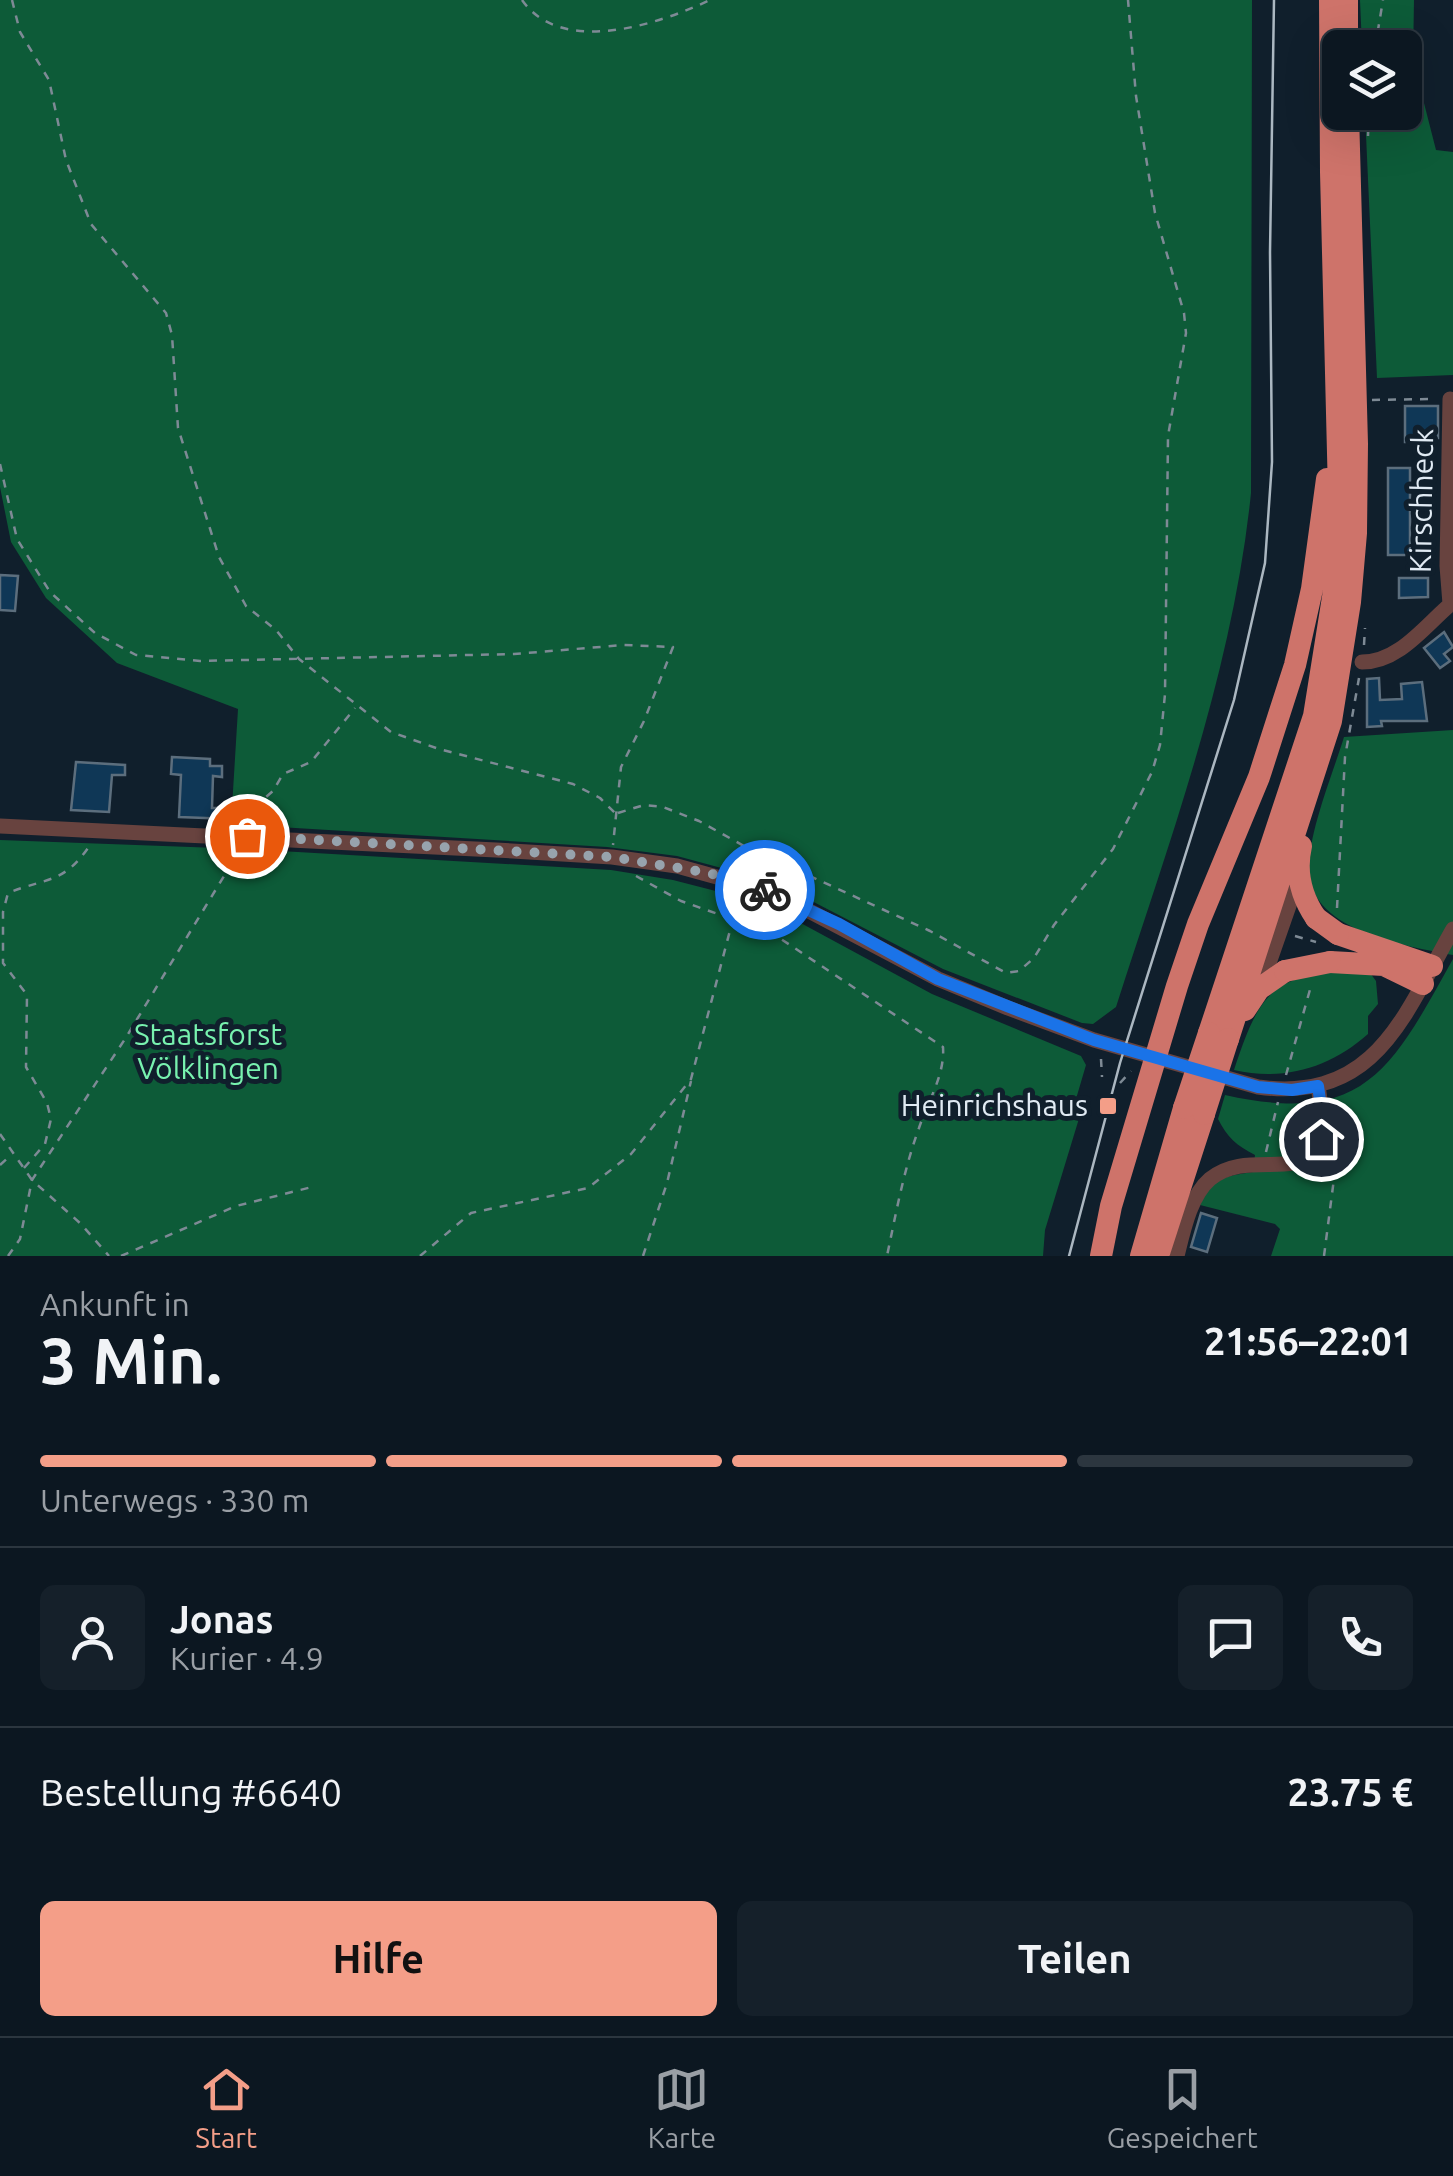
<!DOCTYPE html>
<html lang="de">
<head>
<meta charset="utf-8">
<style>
	body { margin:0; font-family:Ubuntu,sans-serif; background:#15202a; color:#f1f3f6; height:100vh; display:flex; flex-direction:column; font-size:38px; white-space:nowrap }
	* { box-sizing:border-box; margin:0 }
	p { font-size:32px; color:#9a9fa5 }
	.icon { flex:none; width:55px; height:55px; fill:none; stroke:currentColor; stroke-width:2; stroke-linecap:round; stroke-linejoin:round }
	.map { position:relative; height:1256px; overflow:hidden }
	.panel { display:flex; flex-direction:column; background:#0c1721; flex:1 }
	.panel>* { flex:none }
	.fabs { position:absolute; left:1322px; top:30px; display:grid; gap:20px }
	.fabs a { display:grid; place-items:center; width:100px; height:100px; border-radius:15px; background:#0c1721; box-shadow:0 10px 40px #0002,0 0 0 2px #2c363f; font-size:50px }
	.pin { position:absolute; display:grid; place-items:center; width:85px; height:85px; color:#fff; margin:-42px; border:5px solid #fff; border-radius:50%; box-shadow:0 2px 10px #0007 }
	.courier { position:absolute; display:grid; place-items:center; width:100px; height:100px; margin:-50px; border:8px solid #1a73e8; border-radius:50%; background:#fff; color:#222; box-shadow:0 2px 12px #0007 }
	.overview em { font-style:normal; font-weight:700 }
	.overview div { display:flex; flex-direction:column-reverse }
	.overview { display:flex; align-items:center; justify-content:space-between; height:170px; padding:0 40px }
	h1 { font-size:65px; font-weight:700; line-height:75px }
	.bar { display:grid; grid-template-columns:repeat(4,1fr); gap:15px 10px; align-content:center; height:120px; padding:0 40px }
	.bar i { height:12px; border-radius:8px; background:#2c363f }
	.bar .current { background:#f49e88 }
	.bar p { grid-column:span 4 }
	.line { display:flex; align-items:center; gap:25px; padding:0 40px; border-top:2px solid #2c363f }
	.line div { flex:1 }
	.round { display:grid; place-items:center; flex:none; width:105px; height:105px; border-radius:15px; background:#15202a }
	.button { display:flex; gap:20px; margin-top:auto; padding:20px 40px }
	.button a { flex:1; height:115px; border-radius:15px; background:#f49e88; color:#111; font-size:40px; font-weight:700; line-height:115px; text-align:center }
	.button a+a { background:#15202a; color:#f1f3f6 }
	.dock { display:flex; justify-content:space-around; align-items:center; height:140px; border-top:2px solid #2c363f; background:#0c1721; font-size:28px; color:#9a9fa5 }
	.dock a { display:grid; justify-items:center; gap:5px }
	.dock .current { color:#f49e88 }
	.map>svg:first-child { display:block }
	.forest { fill:#0d5b38 }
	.building { fill:#0f3756; stroke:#5c6e7d; stroke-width:2.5 }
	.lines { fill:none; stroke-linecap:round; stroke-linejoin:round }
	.path { stroke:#7e8a95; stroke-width:2.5; stroke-dasharray:8 8; stroke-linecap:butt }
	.minor { stroke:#68433f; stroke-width:15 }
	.highway { stroke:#ce736a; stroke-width:22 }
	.tram { stroke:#abb7c1; stroke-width:2.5 }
	.highway-bridge { stroke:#ce736a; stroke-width:22 }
	.done { stroke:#97a3ad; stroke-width:10; stroke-dasharray:0 18 }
	.route { stroke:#1a73e8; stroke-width:12 }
	.poi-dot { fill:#f49e88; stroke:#101f2c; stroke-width:4 }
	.labels { text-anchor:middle; stroke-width:10; stroke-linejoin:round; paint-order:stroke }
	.street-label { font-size:30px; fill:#e0eaf3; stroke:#101f2c }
	.park-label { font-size:30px; fill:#78f2af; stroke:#101f2c }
	.poi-label { font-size:30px; fill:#e0eaf3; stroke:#101f2c; text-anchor:end }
</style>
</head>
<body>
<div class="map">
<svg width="1453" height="1256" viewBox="0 0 1453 1256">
	<rect width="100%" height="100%" fill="#101f2c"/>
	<path class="forest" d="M 0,0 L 1252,0 L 1251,493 C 1233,670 1170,839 1116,1007 L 1093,1024 L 1082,1023 L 943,969 L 777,883 L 677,856 L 607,847 L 231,824 L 238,709 L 117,663 L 46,598 L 11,542 L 0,487 Z
		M 1360,0 L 1414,0 L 1413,60 L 1436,150 L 1453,152 L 1453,375 L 1377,378 L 1365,113 L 1405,112 L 1405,48 L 1362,47 Z
		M 1453,730 L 1453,955 C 1407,946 1312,932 1309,872 C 1307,836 1333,773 1344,737 Z
		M 0,840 L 245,849 L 611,870 L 673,880 L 739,897 L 797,921 L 932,994 L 1081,1056 L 1086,1065 L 1076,1099 L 1081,1112 L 1045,1230 L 1043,1256 L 0,1256 Z
		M 1453,959 L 1453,1256 L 1271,1256 L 1280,1229 L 1275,1224 L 1200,1205 C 1212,1178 1225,1176 1253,1172 L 1255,1155 C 1237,1146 1227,1137 1218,1119 L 1225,1095 C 1365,1126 1391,1070 1453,959 Z
		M 1368,970 L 1376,981 L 1378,1004 L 1368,1016 L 1368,1034 C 1331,1067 1284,1082 1234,1070 C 1263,981 1277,975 1368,970 Z"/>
	<path class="building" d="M 1405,406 L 1438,406 L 1438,438 L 1417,438 L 1417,442 L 1405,442 Z
		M 1388,468 L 1410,468 L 1410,555 L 1388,555 Z
		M 0,575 L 18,576 L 15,611 L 0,610 Z
		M 1399,578 L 1428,578 L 1428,597 L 1399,598 Z
		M 1444,632 L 1453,647 L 1444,654 L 1450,661 L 1440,668 L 1424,648 Z
		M 1379,678 L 1380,700 L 1402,699 L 1401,684 L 1422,682 L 1427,721 L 1381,721 L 1382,726 L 1367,727 L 1367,679 Z
		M 172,757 L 210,759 L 210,766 L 222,766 L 222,777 L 213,776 L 212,808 L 232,808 L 232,819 L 179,817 L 181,775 L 171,774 Z
		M 76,762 L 125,765 L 125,775 L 112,775 L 109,812 L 71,810 Z
		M 1201,1213 L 1217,1218 L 1207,1252 L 1191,1247 Z"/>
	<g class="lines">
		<path class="path" d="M 12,0 L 20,32 L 49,80 L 66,160 L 91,224 L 166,313 L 172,335 L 178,428 L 219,557 L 246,606 L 276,630 L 299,659 L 391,732 L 439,749 L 573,784 L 600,798 L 615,813
			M 522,0 C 562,57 659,24 710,0
			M 1375,48 L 1383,0
			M 1368,136 L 1369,112
			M 1372,400 L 1434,399
			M 0,464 L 17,539 L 50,592 L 95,633 L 136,655 L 200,661 L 514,654 L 624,645 L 673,647 L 644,721 L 621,767 L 613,845
			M 1364,645 L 1365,628
			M 618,813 L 644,805 L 663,807 L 699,821 L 744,846 L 930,931 L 1006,973 L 1019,971 L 1034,958 L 1054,925 L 1113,849 L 1152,772 L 1160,745 L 1165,694 L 1168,436 L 1186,333 L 1184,313 L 1155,213 L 1136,96 L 1128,0
			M 250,822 L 252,809 L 273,791 L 283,774 L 311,762 L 355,708
			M 636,876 L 681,901 L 772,933 L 943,1047 C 945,1075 928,1101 919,1128 C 904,1169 896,1213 887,1256
			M 1337,908 L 1345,757 L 1359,678
			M 1295,936 L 1316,942
			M 1101,1059 L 1102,1077
			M 1286,1075 L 1311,986
			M 1120,1083 L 1131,1071
			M 0,1134 L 32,1180 L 81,1224 L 109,1256
			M 1266,1152 L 1278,1102
			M 0,1165 L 10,1156
			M 24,1168 L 45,1144 L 51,1119 L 47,1103 L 26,1067 L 27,995 L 3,963 L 3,912 L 8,893 C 48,877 64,884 90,845
			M 8,1256 L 20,1239 L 32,1180 L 125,1039 L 238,853
			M 121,1256 L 236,1206 L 312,1187
			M 420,1256 L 471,1213 L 588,1188 L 631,1154 L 691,1079 L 733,919
			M 643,1256 L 667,1183 L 691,1081
			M 1324,1256 L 1340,1132 L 1334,1126"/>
		<path class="minor" d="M 1450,604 L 1447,566 L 1450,399
			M 1362,662 C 1400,662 1426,624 1453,602
			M 0,826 L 496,850 L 612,857 L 677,866 L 775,893 L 938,979 L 1008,1008 L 1094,1040 L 1258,1087 C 1376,1103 1404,1015 1453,929
			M 1261,986 L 1298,880
			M 1177,1256 C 1183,1232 1190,1196 1210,1179 C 1258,1139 1339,1209 1318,1086"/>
		<path class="highway" d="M 1347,0 L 1347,48
			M 1301,846 C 1295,872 1301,896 1316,918
			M 1338,934 L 1432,966
			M 1330,962 L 1384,965 L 1423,984
			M 1245,1010 L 1259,989 L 1285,971
			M 1209,1033 L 1314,716 L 1334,591 L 1339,493 L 1331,172 L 1330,0
			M 1228,1039 L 1331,721 L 1350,602 L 1356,533 L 1357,444 L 1348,112
			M 1101,1256 L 1111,1206 L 1177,986 L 1198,924 L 1259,777 L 1295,665 L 1312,589 L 1327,479
			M 1141,1256 L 1184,1108
			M 1158,1256 L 1204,1114"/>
		<path class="tram" d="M 1069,1256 L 1120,1063 L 1234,700 L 1265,563 L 1272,462 L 1270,252 L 1274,0"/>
		<path class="highway-bridge" d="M 1316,918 L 1338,934
			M 1285,971 L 1330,962
			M 1184,1108 L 1209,1033
			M 1204,1114 L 1228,1039"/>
	</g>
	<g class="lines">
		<path class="done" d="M 247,836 L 612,857 L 709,873 L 765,890"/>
		<path class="route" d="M 765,890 L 839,924 L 938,979 L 1094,1040 L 1258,1087 L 1292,1090 L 1318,1086 L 1323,1120 L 1321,1139"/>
	</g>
	<rect class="poi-dot" x="1098" y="1096" width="20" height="20" rx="5"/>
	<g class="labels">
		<g class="street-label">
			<text transform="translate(1422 501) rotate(-89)" y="10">Kirschheck</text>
		</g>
		<g class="park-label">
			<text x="208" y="1045">Staatsforst<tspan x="208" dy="34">Völklingen</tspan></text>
		</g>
		<g class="poi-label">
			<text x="1088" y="1116">Heinrichshaus</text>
		</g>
	</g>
</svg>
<div class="fabs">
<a><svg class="icon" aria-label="layers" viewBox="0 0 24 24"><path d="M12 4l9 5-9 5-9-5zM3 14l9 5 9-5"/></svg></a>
</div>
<div class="pin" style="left:247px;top:836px;background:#ea580c"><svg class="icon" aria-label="bag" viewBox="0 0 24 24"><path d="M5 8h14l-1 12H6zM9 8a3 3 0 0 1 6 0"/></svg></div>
<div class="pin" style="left:1321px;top:1139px;background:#1f2937"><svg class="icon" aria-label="home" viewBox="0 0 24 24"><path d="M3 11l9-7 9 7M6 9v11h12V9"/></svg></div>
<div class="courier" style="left:765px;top:890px"><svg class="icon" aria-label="bike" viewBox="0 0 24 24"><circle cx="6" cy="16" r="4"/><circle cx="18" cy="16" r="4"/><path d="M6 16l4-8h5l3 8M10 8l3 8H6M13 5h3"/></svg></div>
</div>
<section class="panel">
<div class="overview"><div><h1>3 Min.</h1><p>Ankunft in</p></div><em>21:56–22:01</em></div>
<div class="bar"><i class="current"></i><i class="current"></i><i class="current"></i><i></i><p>Unterwegs · 330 m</p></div>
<div class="line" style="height:180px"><a class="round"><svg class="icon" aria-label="person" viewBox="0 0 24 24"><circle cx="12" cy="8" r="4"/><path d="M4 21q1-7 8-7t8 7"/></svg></a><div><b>Jonas</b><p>Kurier · 4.9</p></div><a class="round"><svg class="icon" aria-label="chat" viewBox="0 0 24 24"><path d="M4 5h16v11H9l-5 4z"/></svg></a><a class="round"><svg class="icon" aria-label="phone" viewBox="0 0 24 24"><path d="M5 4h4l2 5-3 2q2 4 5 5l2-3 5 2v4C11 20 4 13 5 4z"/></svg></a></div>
<div class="line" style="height:130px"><div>Bestellung #6640</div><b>23.75 €</b></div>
<div class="button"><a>Hilfe</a><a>Teilen</a></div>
</section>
<nav class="dock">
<a class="current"><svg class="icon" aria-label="home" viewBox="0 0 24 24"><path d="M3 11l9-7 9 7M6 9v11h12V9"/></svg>Start</a>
<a><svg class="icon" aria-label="map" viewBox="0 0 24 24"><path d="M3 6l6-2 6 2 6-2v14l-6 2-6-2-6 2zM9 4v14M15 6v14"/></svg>Karte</a>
<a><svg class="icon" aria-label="saved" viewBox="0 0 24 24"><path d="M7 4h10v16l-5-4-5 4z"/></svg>Gespeichert</a>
</nav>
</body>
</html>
